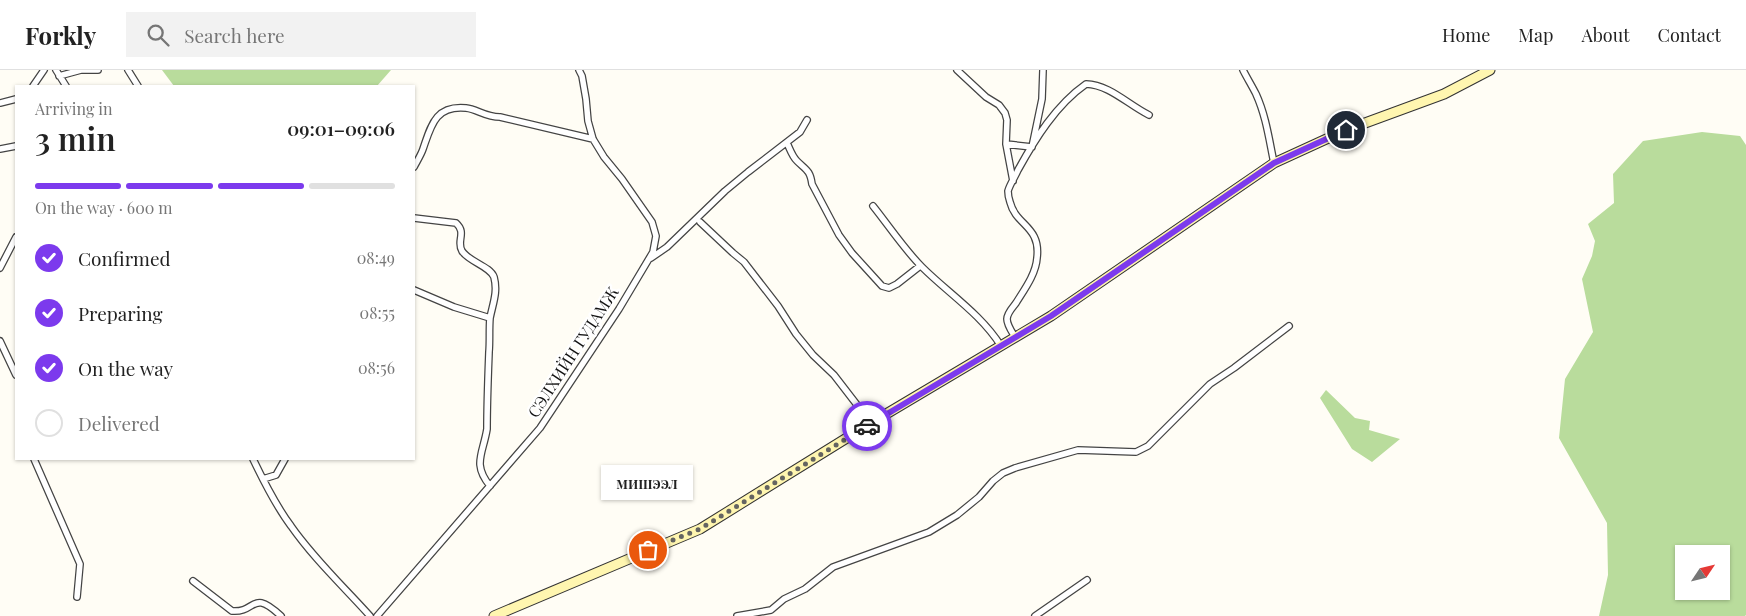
<!DOCTYPE html>
<html lang="en">
<head>
<meta charset="utf-8">
<style>
	body { margin:0; font-family:"Playfair Display",serif; background:#f2f2f2; color:#222; height:100vh; display:flex; flex-direction:column; font-size:19px; white-space:nowrap }
	* { box-sizing:border-box; margin:0 }
	p { font-size:16px; color:#767676 }
	.icon { flex:none; width:28px; height:28px; fill:none; stroke:currentColor; stroke-width:2; stroke-linecap:round; stroke-linejoin:round }
	.map { position:relative; flex:1; overflow:hidden }
	.panel { position:absolute; left:15px; top:15px; width:400px; height:375px; display:flex; flex-direction:column; background:#fff; border-radius:0px; box-shadow:0 1px 4px #0004 }
	.panel>* { flex:none }
	.needle { width:32px; rotate:55deg }
	.fabs { position:absolute; left:1675px; top:475px; display:grid; gap:10px }
	.fabs a { display:grid; place-items:center; width:55px; height:55px; border-radius:0px; background:#fff; box-shadow:0 1px 4px #0004; font-size:25px }
	.pin { position:absolute; display:grid; place-items:center; width:42px; height:42px; color:#fff; margin:-21px; border:2px solid #fff; border-radius:50%; box-shadow:0 1px 5px #0007 }
	.courier { position:absolute; display:grid; place-items:center; width:50px; height:50px; margin:-25px; border:4px solid #7c3aed; border-radius:50%; background:#fff; color:#222; box-shadow:0 1px 6px #0007 }
	.bubble { position:absolute; height:35px; border-radius:0px; background:#fff; box-shadow:0 1px 4px #0004; font-size:16px; font-weight:600; line-height:35px; text-align:center }
	.head em { font-style:normal; font-weight:600 }
	.head div { display:flex; flex-direction:column-reverse }
	.head { display:flex; align-items:center; justify-content:space-between; height:85px; padding:0 20px }
	h1 { font-size:32px; font-weight:600; line-height:38px }
	.bar { display:grid; grid-template-columns:repeat(4,1fr); gap:8px 5px; align-content:center; height:60px; padding:0 20px }
	.bar i { height:6px; border-radius:4px; background:#e0e0e0 }
	.bar .selected { background:#7c3aed }
	.bar p { grid-column:span 4 }
	ol { padding:0 20px; list-style:none }
	li { display:flex; align-items:center; gap:15px; height:55px }
	li p { margin-inline-start:auto }
	li .icon { padding:5px; border-radius:50%; background:#7c3aed; color:#fff; stroke-width:4 }
	li:last-child { color:#767676 }
	li i { width:28px; height:28px; border:2px solid #e0e0e0; border-radius:50% }
	header { display:flex; align-items:center; gap:30px; box-sizing:border-box; height:70px; padding:0 25px; background:#fff; border-bottom:1px solid #e0e0e0 }
	header strong { font-size:24px }
	nav { display:flex; gap:28px; margin-inline-start:auto; font-size:18px }
	.search { width:350px; height:45px; background:#f2f2f2; display:flex; align-items:center; gap:12px; box-sizing:border-box; padding:0 18px; border-radius:0px; color:#767676; font-size:19px }
	.map>svg:first-child { display:block }
	.forest { fill:#b9dc9c; fill-rule:evenodd }
	.lines { fill:none; stroke-linecap:round; stroke-linejoin:round }
	.minor-casing { stroke:#444; stroke-width:8 }
	.secondary-casing { stroke:#333; stroke-width:11 }
	.minor { stroke:#fff; stroke-width:5.5 }
	.secondary { stroke:#fff6b0; stroke-width:9 }
	.done { stroke:#646461; stroke-width:5; stroke-dasharray:0 9 }
	.route { stroke:#7c3aed; stroke-width:6 }
	.labels { text-anchor:middle; stroke-width:5; stroke-linejoin:round; paint-order:stroke }
	.street-label { font-size:16px; fill:#111; stroke:#fff }
</style>
</head>
<body>
<header>
<strong>Forkly</strong>
<div class="search"><svg class="icon" aria-label="search" viewBox="0 0 24 24"><circle cx="10" cy="10" r="6"/><path d="M15 15l6 6"/></svg>Search here</div>
<nav><a>Home</a><a>Map</a><a>About</a><a>Contact</a></nav>
</header>
<div class="map">
<svg width="1746" height="546" viewBox="0 0 1746 546">
	<rect width="100%" height="100%" fill="#fffdf5"/>
	<path class="forest" d="M 162,0 L 391,0 L 377,16 L 174,16 Z
		M 1702,62 L 1740,66 L 1746,75 L 1746,545 L 1745,546 L 1599,546 L 1608,505 L 1607,453 L 1559,368 L 1565,309 L 1593,262 L 1582,209 L 1592,186 L 1595,171 L 1588,154 L 1614,133 L 1613,104 L 1643,71 ZM 1684,484 L 1721,484 L 1721,521 L 1684,521 Z
		M 1326,320 L 1355,348 L 1370,351 L 1369,360 L 1400,369 L 1372,392 L 1352,379 L 1320,328 Z"/>
	<g class="lines">
		<defs>
			<path id="minor" d="M 56,0 L 66,16
				M 82,0 L 98,0
				M 128,0 L 138,16
				M 957,0 L 986,27 L 999,35 L 1005,43 L 1007,50 L 1006,74 L 1013,111
				M 1243,0 C 1247,8 1252,16 1256,24 C 1266,46 1269,69 1274,93
				M 59,6 L 81,0
				M 33,16 L 44,0
				M 0,33 L 16,29
				M 787,73 C 790,79 792,86 797,91 C 806,100 810,100 812,114 L 839,165 L 852,183 L 882,216 L 889,218 L 897,214 L 920,196
				M 1006,74 L 1032,77 L 1042,29 L 1043,0
				M 0,79 L 16,76
				M 414,97 C 417,91 421,85 423,79 C 431,56 435,35 466,38 C 477,39 485,47 500,47 L 593,69
				M 873,136 C 889,156 904,179 922,197 C 948,223 981,244 1001,276
				M 414,148 L 456,153 C 467,163 456,171 462,181 C 469,192 490,196 494,207 C 498,222 493,233 490,248 C 489,259 490,271 489,282 C 488,308 487,333 487,359 C 483,384 472,394 490,416
				M 700,152 L 733,183 L 744,192 L 778,236 L 796,264 L 813,285 L 834,305 L 871,353
				M 651,188 L 667,177 L 725,121 L 748,102 L 800,62 L 807,50
				M 0,198 L 16,167
				M 414,220 L 454,237 L 490,248
				M 1015,267 C 1012,262 1007,255 1007,249 C 1007,243 1013,237 1016,233 C 1024,220 1036,204 1037,188 C 1041,156 1016,156 1010,132 C 1009,129 1008,124 1008,121 C 1010,114 1015,107 1018,100 C 1035,69 1056,35 1086,14 C 1110,15 1127,34 1149,45
				M 0,271 L 16,305
				M 34,389 L 80,494 L 77,527
				M 253,389 C 264,412 276,436 291,456 C 314,489 344,517 370,546
				M 263,409 L 276,405 L 285,389
				M 193,511 L 232,541 C 257,543 251,518 281,546
				M 377,546 L 540,358 L 619,239 L 653,182 L 656,166 L 652,152 L 622,109 L 604,87 L 593,69 L 588,51 L 586,29 L 582,6 L 579,0
				M 737,546 L 771,540 L 784,529 L 805,519 L 833,497 L 929,462 L 957,445 L 979,427 L 993,411 L 1003,403 L 1015,398 L 1078,380 L 1136,382 L 1148,376 L 1210,314 L 1234,298 L 1289,256
				M 1035,546 L 1087,510"/>
			<path id="secondary" d="M 494,546 L 700,459 L 871,353 L 1051,246 L 1274,93 L 1346,60 L 1444,24 L 1490,0"/>
		</defs>
		<use href="#minor" class="minor-casing"/>
		<use href="#secondary" class="secondary-casing"/>
		<use href="#minor" class="minor"/>
		<use href="#secondary" class="secondary"/>
	</g>
	<g class="lines">
		<path class="done" d="M 648,480 L 700,459 L 867,356"/>
		<path class="route" d="M 867,356 L 1051,246 L 1274,93 L 1346,60"/>
	</g>
	<g class="labels">
		<g class="street-label">
			<text transform="translate(573 282) rotate(-57)" y="6">СЭЛХИЙН ГУДАМЖ</text>
		</g>
	</g>
</svg>
<div class="fabs">
<a><svg class="needle" viewBox="-14 -14 28 28"><path d="M0-13l5 13h-10z" fill="#e53935"/><path d="M0 13l5-13h-10z" fill="#767676"/></svg></a>
</div>
<div class="pin" style="left:648px;top:480px;background:#ea580c"><svg class="icon" aria-label="bag" viewBox="0 0 24 24"><path d="M5 8h14l-1 12H6zM9 8a3 3 0 0 1 6 0"/></svg></div>
<div class="pin" style="left:1346px;top:60px;background:#1f2937"><svg class="icon" aria-label="home" viewBox="0 0 24 24"><path d="M3 11l9-7 9 7M6 9v11h12V9"/></svg></div>
<div class="courier" style="left:867px;top:356px"><svg class="icon" aria-label="car" viewBox="0 0 24 24"><path d="M5 17H2v-5l4-1 3-4h7l3 4 3 1v5h-3M9 17h6M6 11h13"/><circle cx="7" cy="17" r="2"/><circle cx="17" cy="17" r="2"/></svg></div>
<div class="bubble" style="left:601px;top:395px;width:92px">мишээл</div>
<section class="panel">
<div class="head"><div><h1>3 min</h1><p>Arriving in</p></div><em>09:01–09:06</em></div>
<div class="bar"><i class="selected"></i><i class="selected"></i><i class="selected"></i><i></i><p>On the way · 600 m</p></div>
<ol>
<li><svg class="icon" aria-label="check" viewBox="0 0 24 24"><path d="M5 12l5 5 9-10"/></svg>Confirmed<p>08:49</p></li>
<li><svg class="icon" aria-label="check" viewBox="0 0 24 24"><path d="M5 12l5 5 9-10"/></svg>Preparing<p>08:55</p></li>
<li><svg class="icon" aria-label="check" viewBox="0 0 24 24"><path d="M5 12l5 5 9-10"/></svg>On the way<p>08:56</p></li>
<li><i></i>Delivered</li>
</ol>
</section>
</div>
</body>
</html>
